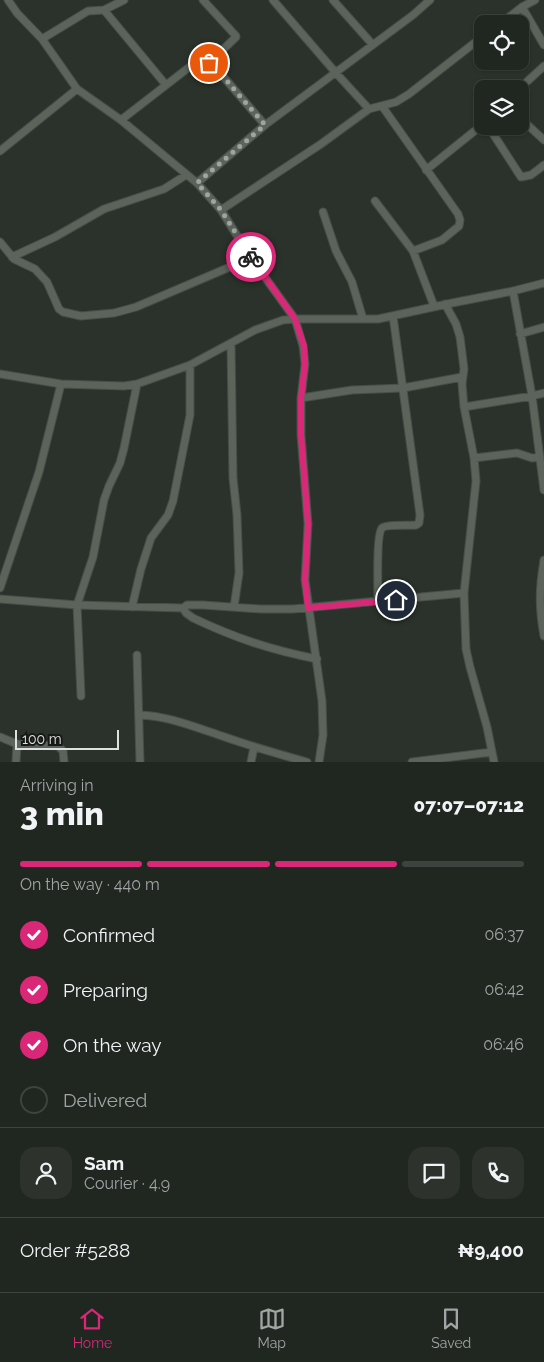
<!DOCTYPE html>
<html lang="en">
<head>
<meta charset="utf-8">
<style>
	body { margin:0; font-family:Raleway,sans-serif; background:#2d322d; color:#f1f3f6; height:100vh; display:flex; flex-direction:column; font-size:19px; white-space:nowrap }
	* { box-sizing:border-box; margin:0 }
	p { font-size:16px; color:#a2a5a5 }
	.icon { flex:none; width:28px; height:28px; fill:none; stroke:currentColor; stroke-width:2; stroke-linecap:round; stroke-linejoin:round }
	.map { position:relative; height:762px; overflow:hidden }
	.drawer { display:flex; flex-direction:column; background:#202620; flex:1 }
	.drawer>* { flex:none }
	.tools { position:absolute; left:474px; top:15px; display:grid; gap:10px }
	.tools a { display:grid; place-items:center; width:55px; height:55px; border-radius:10px; background:#202620; box-shadow:0 1px 4px #0004,0 0 0 1px #3d433e; font-size:25px }
	.scale { position:absolute; left:15px; bottom:12px; width:104px; box-sizing:border-box; padding-left:5px; border:2px solid #dce1dd; border-top:0; font-size:14px; line-height:18px; white-space:nowrap; color:#dce1dd; -webkit-text-stroke:4px #161916; paint-order:stroke }
	.pin { position:absolute; display:grid; place-items:center; width:42px; height:42px; color:#fff; margin:-21px; border:2px solid #fff; border-radius:50%; box-shadow:0 1px 5px #0007 }
	.courier { position:absolute; display:grid; place-items:center; width:50px; height:50px; margin:-25px; border:4px solid #db2777; border-radius:50%; background:#fff; color:#222; box-shadow:0 1px 6px #0007 }
	.overview em { font-style:normal; font-weight:800 }
	.overview div { display:flex; flex-direction:column-reverse }
	.overview { display:flex; align-items:center; justify-content:space-between; height:85px; padding:0 20px }
	h1 { font-size:32px; font-weight:800; line-height:38px }
	.bar { display:grid; grid-template-columns:repeat(4,1fr); gap:8px 5px; align-content:center; height:60px; padding:0 20px }
	.bar i { height:6px; border-radius:4px; background:#3d433e }
	.bar .current { background:#db2777 }
	.bar p { grid-column:span 4 }
	.line { display:flex; align-items:center; gap:12px; padding:0 20px; border-top:1px solid #3d433e }
	.line div { flex:1 }
	.round { display:grid; place-items:center; flex:none; width:52px; height:52px; border-radius:15px; background:#2d322d }
	ol { padding:0 20px; list-style:none }
	li { display:flex; align-items:center; gap:15px; height:55px }
	li p { margin-inline-start:auto }
	li .icon { padding:5px; border-radius:50%; background:#db2777; color:#fff; stroke-width:4 }
	li:last-child { color:#a2a5a5 }
	li i { width:28px; height:28px; border:2px solid #3d433e; border-radius:50% }
	.tabs { display:flex; justify-content:space-around; align-items:center; height:70px; border-top:1px solid #3d433e; background:#202620; font-size:14px; color:#a2a5a5 }
	.tabs a { display:grid; justify-items:center; gap:2px }
	.tabs .current { color:#db2777 }
	.map>svg:first-child { display:block }
	.lines { fill:none; stroke-linecap:round; stroke-linejoin:round }
	.minor-casing { stroke:#474e48; stroke-width:9 }
	.minor { stroke:#5b635b; stroke-width:7 }
	.done { stroke:#9ea49f; stroke-width:5; stroke-dasharray:0 9 }
	.route { stroke:#db2777; stroke-width:6 }
</style>
</head>
<body>
<div class="map">
<svg width="544" height="762" viewBox="0 0 544 762">
	<rect width="100%" height="100%" fill="#2b322b"/>
	<g class="lines">
		<defs>
			<path id="minor" d="M 8,0 L 17,13 L 42,39 L 77,89 L 121,120 L 197,183 L 221,210 L 251,258 L 295,319 L 303,346 L 305,364 L 301,398 L 301,435 L 308,524 L 305,580 L 322,701 L 323,735 L 319,762
				M 203,0 L 236,36 L 236,37 L 209,63
				M 273,0 L 336,73 L 369,109
				M 333,0 L 373,45
				M 522,7 L 544,45
				M 104,10 L 166,85
				M 500,24 L 522,7 L 535,0
				M 42,39 L 88,11 L 104,10 L 124,0
				M 519,89 L 544,66
				M 382,106 L 458,214 L 460,220 L 459,226 L 442,240 L 413,251
				M 520,118 L 544,140
				M 121,120 L 192,65 L 209,63 L 214,66 L 265,125
				M 488,126 L 521,177 L 531,175 L 544,165
				M 0,151 L 77,89
				M 426,170 L 482,125
				M 197,183 L 265,125 L 413,15 L 430,0
				M 375,201 L 413,251 L 434,306
				M 221,210 L 321,144 L 369,109 L 396,102 L 409,94 L 482,37
				M 323,212 L 336,251 L 352,282 L 363,319
				M 0,242 L 14,259 L 35,269 L 47,282 L 59,309 L 63,312 L 81,316 L 114,313 L 136,307 L 251,258
				M 12,257 L 55,237 L 104,209 L 164,189 L 186,175
				M 513,291 L 532,396 L 544,490
				M 445,304 L 456,324 L 460,337 L 464,369 L 462,384 L 464,407 L 474,458 L 476,481 L 464,593 L 466,649 L 470,667 L 487,727 L 494,762
				M 520,334 L 544,327
				M 231,343 L 233,478 L 237,515 L 239,573 L 234,607
				M 0,374 L 61,384 L 124,386 L 137,384 L 190,365 L 255,330 L 283,320 L 295,319 L 378,319 L 452,303 L 513,291 L 544,283
				M 301,398 L 352,390 L 403,388 L 462,377
				M 464,407 L 532,396 L 544,393
				M 474,458 L 517,453 L 532,458 L 540,457
				M 544,560 C 539,589 539,608 544,636
				M 0,588 L 39,472 L 61,384
				M 0,599 L 77,605 L 183,608 L 187,605 L 203,605 L 261,609 L 293,609 L 464,593
				M 378,602 C 378,590 376,534 382,528 C 386,524 409,526 416,525 L 419,523 L 420,515 L 393,316
				M 132,607 L 141,569 L 151,538 L 168,515 L 173,501 L 190,415 L 190,365
				M 183,608 L 186,613 L 193,618 C 235,638 271,650 317,659
				M 137,655 L 140,762
				M 81,696 L 77,605 L 93,557 L 104,500 L 109,486 L 120,463 L 124,448 L 137,384
				M 139,715 C 169,716 194,727 222,736 C 250,746 278,754 307,762
				M 0,737 L 17,744 L 58,746 L 63,751 L 64,762
				M 16,762 L 17,744
				M 251,762 L 254,747
				M 412,762 L 492,752"/>
		</defs>
		<use href="#minor" class="minor-casing"/>
		<use href="#minor" class="minor"/>
	</g>
	<g class="lines">
		<path class="done" d="M 209,63 L 214,66 L 265,125 L 197,183 L 221,210 L 251,257"/>
		<path class="route" d="M 251,257 L 295,319 L 304,346 L 305,364 L 301,398 L 301,435 L 308,524 L 305,580 L 308,608 L 396,600"/>
	</g>
</svg>
<div class="tools">
<a><svg class="icon" aria-label="locate" viewBox="0 0 24 24"><circle cx="12" cy="12" r="6"/><path d="M12 2v4M12 18v4M2 12h4M18 12h4"/></svg></a>
<a><svg class="icon" aria-label="layers" viewBox="0 0 24 24"><path d="M12 4l9 5-9 5-9-5zM3 14l9 5 9-5"/></svg></a>
</div>
<div class="scale">100 m</div>
<div class="pin" style="left:209px;top:63px;background:#ea580c"><svg class="icon" aria-label="bag" viewBox="0 0 24 24"><path d="M5 8h14l-1 12H6zM9 8a3 3 0 0 1 6 0"/></svg></div>
<div class="pin" style="left:396px;top:600px;background:#1f2937"><svg class="icon" aria-label="home" viewBox="0 0 24 24"><path d="M3 11l9-7 9 7M6 9v11h12V9"/></svg></div>
<div class="courier" style="left:251px;top:257px"><svg class="icon" aria-label="bike" viewBox="0 0 24 24"><circle cx="6" cy="16" r="4"/><circle cx="18" cy="16" r="4"/><path d="M6 16l4-8h5l3 8M10 8l3 8H6M13 5h3"/></svg></div>
</div>
<section class="drawer">
<div class="overview"><div><h1>3 min</h1><p>Arriving in</p></div><em>07:07–07:12</em></div>
<div class="bar"><i class="current"></i><i class="current"></i><i class="current"></i><i></i><p>On the way · 440 m</p></div>
<ol>
<li><svg class="icon" aria-label="check" viewBox="0 0 24 24"><path d="M5 12l5 5 9-10"/></svg>Confirmed<p>06:37</p></li>
<li><svg class="icon" aria-label="check" viewBox="0 0 24 24"><path d="M5 12l5 5 9-10"/></svg>Preparing<p>06:42</p></li>
<li><svg class="icon" aria-label="check" viewBox="0 0 24 24"><path d="M5 12l5 5 9-10"/></svg>On the way<p>06:46</p></li>
<li><i></i>Delivered</li>
</ol>
<div class="line" style="height:90px"><a class="round"><svg class="icon" aria-label="person" viewBox="0 0 24 24"><circle cx="12" cy="8" r="4"/><path d="M4 21q1-7 8-7t8 7"/></svg></a><div><b>Sam</b><p>Courier · 4.9</p></div><a class="round"><svg class="icon" aria-label="chat" viewBox="0 0 24 24"><path d="M4 5h16v11H9l-5 4z"/></svg></a><a class="round"><svg class="icon" aria-label="phone" viewBox="0 0 24 24"><path d="M5 4h4l2 5-3 2q2 4 5 5l2-3 5 2v4C11 20 4 13 5 4z"/></svg></a></div>
<div class="line" style="height:65px"><div>Order #5288</div><b>₦9,400</b></div>
</section>
<nav class="tabs">
<a class="current"><svg class="icon" aria-label="home" viewBox="0 0 24 24"><path d="M3 11l9-7 9 7M6 9v11h12V9"/></svg>Home</a>
<a><svg class="icon" aria-label="map" viewBox="0 0 24 24"><path d="M3 6l6-2 6 2 6-2v14l-6 2-6-2-6 2zM9 4v14M15 6v14"/></svg>Map</a>
<a><svg class="icon" aria-label="saved" viewBox="0 0 24 24"><path d="M7 4h10v16l-5-4-5 4z"/></svg>Saved</a>
</nav>
</body>
</html>
